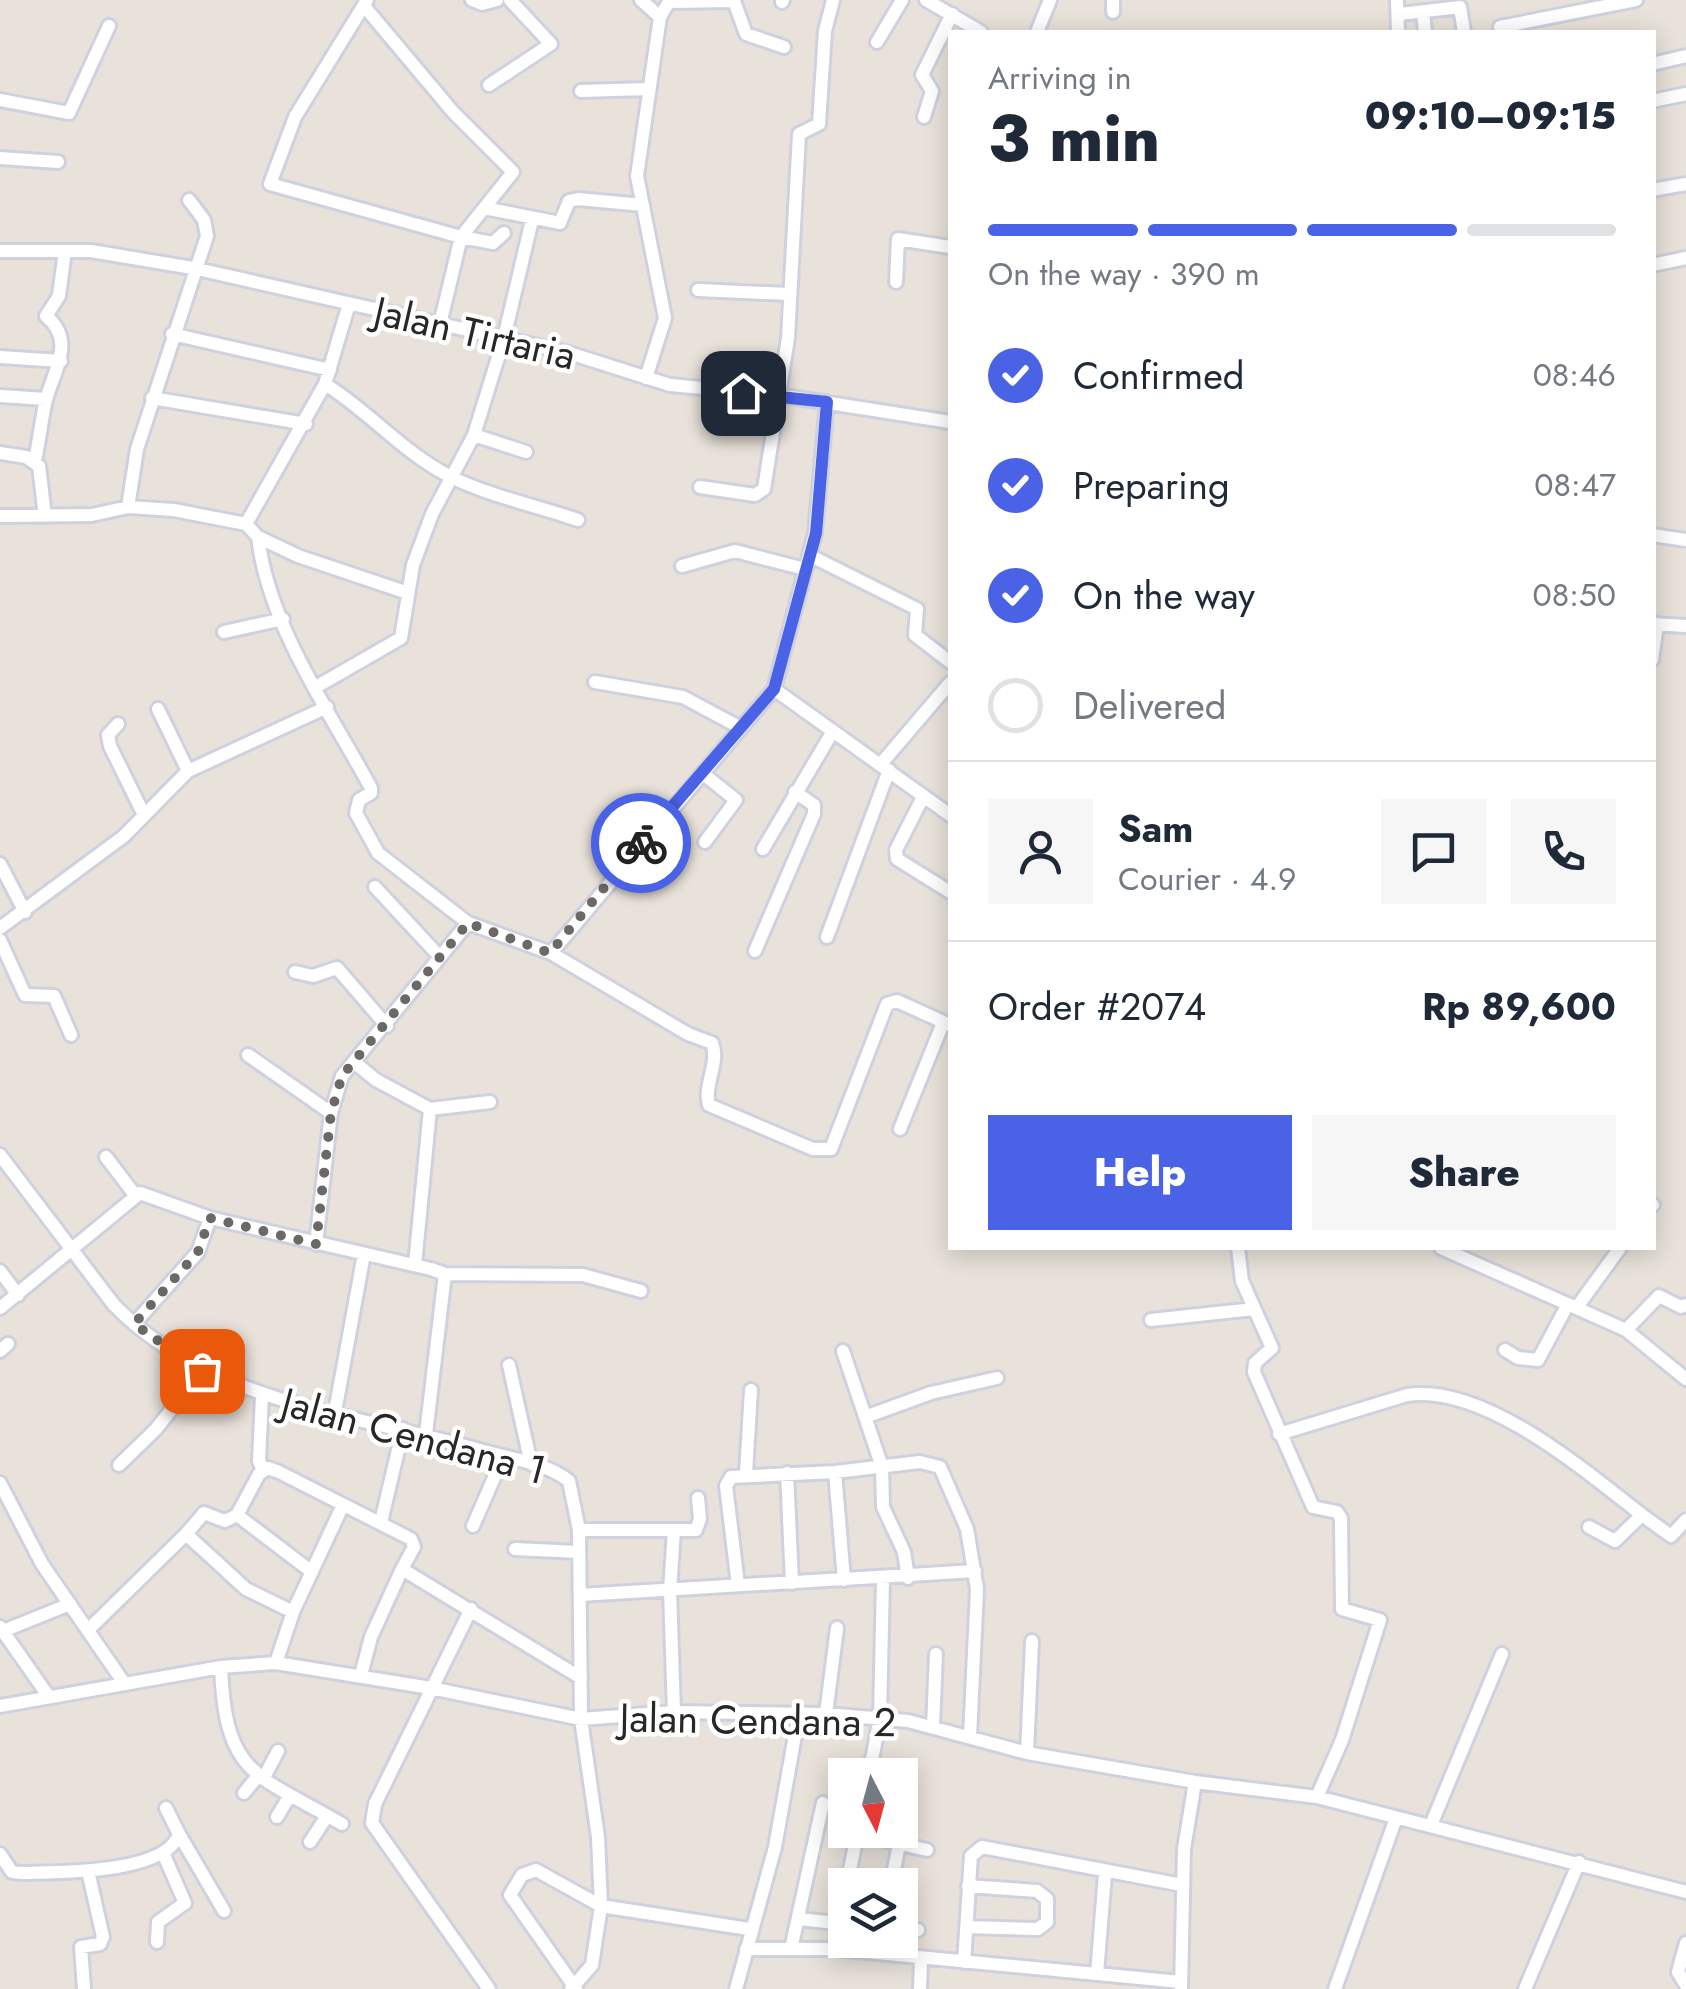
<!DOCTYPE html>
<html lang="en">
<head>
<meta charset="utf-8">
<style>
	body { margin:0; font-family:Jost,sans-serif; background:#f6f6f7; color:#1f2937; height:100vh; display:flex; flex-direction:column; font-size:38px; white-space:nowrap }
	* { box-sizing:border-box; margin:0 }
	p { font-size:32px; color:#747a83 }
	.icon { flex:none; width:55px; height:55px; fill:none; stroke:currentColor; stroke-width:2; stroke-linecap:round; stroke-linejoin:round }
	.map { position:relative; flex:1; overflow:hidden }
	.sheet { position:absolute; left:948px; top:30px; width:708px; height:1220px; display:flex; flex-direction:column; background:#fff; border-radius:0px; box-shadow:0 5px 25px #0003 }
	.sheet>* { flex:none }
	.needle { width:65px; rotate:174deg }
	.fabs { position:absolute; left:828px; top:1758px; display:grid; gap:20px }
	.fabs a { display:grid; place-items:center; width:90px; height:90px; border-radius:0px; background:#fff; box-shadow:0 5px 25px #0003; font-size:50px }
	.pin { position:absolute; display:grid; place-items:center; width:85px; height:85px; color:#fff; margin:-42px; border-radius:20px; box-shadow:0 5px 15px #0006 }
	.courier { position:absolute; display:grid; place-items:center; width:100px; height:100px; margin:-50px; border:8px solid #4a62e5; border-radius:50%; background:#fff; color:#222; box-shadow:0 2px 12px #0007 }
	.overview em { font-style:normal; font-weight:800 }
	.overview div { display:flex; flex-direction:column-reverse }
	.overview { display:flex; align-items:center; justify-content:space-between; height:170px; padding:0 40px }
	h1 { font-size:65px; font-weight:800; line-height:75px }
	.bar { display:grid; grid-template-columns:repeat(4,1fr); gap:15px 10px; align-content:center; height:120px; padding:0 40px }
	.bar i { height:12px; border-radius:8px; background:#e0e1e3 }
	.bar .active { background:#4a62e5 }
	.bar p { grid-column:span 4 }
	.line { display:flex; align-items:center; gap:25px; padding:0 40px; border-top:2px solid #e0e1e3 }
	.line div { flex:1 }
	.round { display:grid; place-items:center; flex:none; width:105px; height:105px; border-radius:0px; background:#f6f6f7 }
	ol { padding:0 40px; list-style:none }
	li { display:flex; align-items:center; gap:30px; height:110px }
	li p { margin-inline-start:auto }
	li .icon { padding:10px; border-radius:50%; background:#4a62e5; color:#fff; stroke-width:4 }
	li:last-child { color:#747a83 }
	li i { width:55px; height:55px; border:5px solid #e0e1e3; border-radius:50% }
	.button { display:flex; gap:20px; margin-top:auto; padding:20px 40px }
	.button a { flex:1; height:115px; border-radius:0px; background:#4a62e5; color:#fff; font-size:40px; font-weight:800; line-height:115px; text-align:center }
	.button a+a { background:#f6f6f7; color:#1f2937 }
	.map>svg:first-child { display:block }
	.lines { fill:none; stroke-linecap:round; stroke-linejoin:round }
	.minor-casing { stroke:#cfd2de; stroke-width:18 }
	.minor { stroke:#fff; stroke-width:12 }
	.done { stroke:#6b6866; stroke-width:10; stroke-dasharray:0 18 }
	.route { stroke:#4a62e5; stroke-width:12 }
	.labels { text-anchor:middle; stroke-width:9; stroke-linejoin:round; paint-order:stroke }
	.street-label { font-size:40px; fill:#272727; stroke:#fff }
</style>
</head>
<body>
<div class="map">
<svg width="1686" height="1989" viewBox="0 0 1686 1989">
	<rect width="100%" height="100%" fill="#e8e2da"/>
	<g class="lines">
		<defs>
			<path id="minor" d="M 367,0 L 295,117 L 270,184 L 461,237 L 493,243 L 504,233
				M 472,0 L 482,4 L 497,0
				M 641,0 L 660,17
				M 926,0 L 981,32
				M 1113,0 L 1113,12
				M 1397,0 L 1398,32
				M 669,2 L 734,1 L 746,34 L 784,47
				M 782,2 L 783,0
				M 364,6 L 453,112 L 513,172 L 461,237 L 440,324
				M 1423,12 L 1425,32
				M 1400,14 L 1460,7 L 1464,32
				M 1500,27 L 1636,0
				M 1037,32 L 1050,0
				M 877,42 L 902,0
				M 1652,64 L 1686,56
				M 489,85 L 551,44 L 510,0
				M 581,91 L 648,89
				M 0,100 L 69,113 L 109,26
				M 1652,101 L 1686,94
				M 924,117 L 932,91 L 922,75 L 952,14
				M 0,158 L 58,162
				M 1652,190 L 1686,184
				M 484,208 L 560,223 L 569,201 L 578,199 L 643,205
				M 0,251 L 91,251 L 193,268 L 569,353 L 670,385 L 778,395 L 950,422
				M 1652,265 L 1686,258
				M 896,282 L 898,239 L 950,247
				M 698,290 L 789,294
				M 172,334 L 330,370
				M 0,357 L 61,361
				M 646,378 L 665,318 L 637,176 L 660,17 L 670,0
				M 325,384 C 370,412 403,453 451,477 C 490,496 537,506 578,520
				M 0,396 L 46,399
				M 152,398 L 306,424
				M 827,402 L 815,533 L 774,689 L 950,815
				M 474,435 L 526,452
				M 0,453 L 26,457 L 39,466 L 45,516
				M 35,460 C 39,442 41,423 45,404 C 51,374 78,342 46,316 L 59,296 L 65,251
				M 700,487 L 755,495 L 764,489 L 788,338 L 799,134 L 819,124 L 825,31 L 833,0
				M 128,507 L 137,449 L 207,236 L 204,220 L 189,200
				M 0,516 L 92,515 L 128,507 L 174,510 L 246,524 L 258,537 L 298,556 L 408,593
				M 246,524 L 325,384 L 349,304
				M 1652,535 L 1686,540
				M 258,537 C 268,624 329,711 371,788 L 371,793 L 359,800 L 356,813 L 378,853 L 468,923 L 551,953 L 688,1034 L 712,1043 C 720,1063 703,1085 709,1105 L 813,1149 L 831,1149 L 887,1004 L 897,1001 L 950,1025
				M 811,556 L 917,609 L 915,635 L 950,662
				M 682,566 L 735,551 L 805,569
				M 1652,624 L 1686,626
				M 224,632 L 283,619
				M 1652,660 L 1657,624
				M 595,682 L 683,697 L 741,728
				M 316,687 L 401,638 L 413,565 L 432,514 L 474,435 L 504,338 L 532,220
				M 158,709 L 188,771
				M 118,724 L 108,735 L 110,746 L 143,813
				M 880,765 L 950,683
				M 702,773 L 736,800 L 705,842
				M 923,797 L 896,850 L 897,859 L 950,892
				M 763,849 L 833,731
				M 0,864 L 25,912
				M 375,887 L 439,956
				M 0,928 L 124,836 L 188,771 L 327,707
				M 827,937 L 889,770
				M 0,940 L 25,995 L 54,996 L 71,1035
				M 755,951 L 814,814 L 814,805 L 795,792
				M 551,953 L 774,689
				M 295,972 L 313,976 L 337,968 L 387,1026
				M 248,1055 L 331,1113
				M 354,1062 L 376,1080 L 430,1109 L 490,1102
				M 900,1129 L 943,1023
				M 0,1155 L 114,1305 C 212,1405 355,1413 483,1451 C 511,1459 547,1463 569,1481 L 579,1530 L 581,1719 L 598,1837 L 601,1906 L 592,1965 L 571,1989
				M 106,1157 L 135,1195
				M 1652,1205 L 1653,1205
				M 316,1244 L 331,1113 L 342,1076 L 468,923
				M 1238,1248 L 1242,1281 L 1272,1348 L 1255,1363 L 1254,1372 L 1313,1507 L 1337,1512 L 1341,1518 L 1342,1609 L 1380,1620 L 1342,1740 L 1317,1797
				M 1441,1248 L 1626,1330 L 1686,1379
				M 415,1265 L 430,1109
				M 0,1271 L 18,1295
				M 445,1274 L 583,1275 L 641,1291
				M 1577,1307 L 1620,1248
				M 0,1308 L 140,1193 L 210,1218 L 431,1269 L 445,1274 L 426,1434
				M 1151,1320 L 1254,1309
				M 134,1324 L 198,1252 L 210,1218
				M 1626,1330 L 1659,1296 L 1681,1307 L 1686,1305
				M 1505,1350 L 1518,1358 L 1538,1360 L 1568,1304
				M 0,1351 L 8,1344
				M 843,1351 L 882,1467 L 883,1507 L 904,1552 L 908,1578
				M 509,1365 L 531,1464
				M 262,1395 L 259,1461 L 263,1470
				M 335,1412 L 364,1254
				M 865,1417 L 931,1393 L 997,1378
				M 1279,1434 L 1407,1395 C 1483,1383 1584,1470 1642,1515 L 1615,1541 L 1589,1527
				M 119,1465 L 156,1429 L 202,1371
				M 835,1472 L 844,1580
				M 746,1473 L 751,1390
				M 787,1473 L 792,1583
				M 0,1483 L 42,1564 L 124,1683
				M 237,1515 L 259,1474 L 268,1468 L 279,1472 L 411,1539 L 414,1547 L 402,1569 L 581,1678
				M 1642,1515 L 1671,1536 L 1686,1520
				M 381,1522 L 403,1429
				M 473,1526 L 503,1457
				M 579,1530 L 696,1530 L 700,1519 L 698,1498
				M 674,1530 L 670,1591 L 674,1712
				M 515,1549 L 579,1552
				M 738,1585 L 726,1486 L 731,1477 L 835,1472 L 920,1462 L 940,1467 L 967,1529 L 977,1589 L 970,1737
				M 580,1595 L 975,1571
				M 471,1609 L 375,1804 L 372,1823 L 489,1989
				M 293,1612 L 246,1589 L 186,1534 L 204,1513 L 225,1521 L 237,1515 L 312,1572
				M 0,1627 L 49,1697
				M 88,1630 L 186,1534
				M 3,1631 L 70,1604
				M 276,1663 L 293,1612 L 342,1507
				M 221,1667 C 225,1776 256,1774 342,1824
				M 361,1675 L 371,1637 L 402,1569
				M 0,1706 L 221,1667 L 276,1663 L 431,1688 L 581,1719 L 674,1712 L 826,1714 L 908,1721 L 1027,1753 L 1195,1782 L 1317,1797 L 1686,1892
				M 826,1714 L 837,1628
				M 933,1727 L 936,1654
				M 1027,1753 L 1032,1641
				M 869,1775 L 880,1718 L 883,1578
				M 263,1779 L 278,1751
				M 244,1793 L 258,1776
				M 277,1817 L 290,1795
				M 1431,1825 L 1502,1654
				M 179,1834 L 224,1911
				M 857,1834 L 927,1850
				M 310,1842 L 327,1816
				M 0,1854 L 12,1872 L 23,1873 C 58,1872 166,1874 179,1834 L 166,1808
				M 847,1885 L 858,1830
				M 891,1885 L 899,1844
				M 799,1919 L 845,1924
				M 839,1923 L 845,1895
				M 967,1927 L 1038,1929 L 1047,1922 L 1047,1899 L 1037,1891 L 968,1886
				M 900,1928 L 918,1930
				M 157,1942 L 158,1922 L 185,1903 L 163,1853
				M 1686,1943 L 1678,1972 L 1686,1985
				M 746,1949 L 835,1949 L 1181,1982
				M 791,1949 L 823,1803
				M 964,1962 L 971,1856 L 982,1847 L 1182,1885
				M 1097,1974 L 1105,1874
				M 84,1989 L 81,1947 L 100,1944 L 103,1937 L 88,1871
				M 576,1989 L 510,1895 L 522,1875 L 536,1870 L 601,1906 L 749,1929
				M 736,1989 L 775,1847 L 799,1713
				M 920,1989 L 921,1960
				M 1181,1989 L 1184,1849 L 1195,1782
				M 1335,1989 L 1396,1818
				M 1525,1989 L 1579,1862"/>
		</defs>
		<use href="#minor" class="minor-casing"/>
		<use href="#minor" class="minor"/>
	</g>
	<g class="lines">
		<path class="done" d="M 202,1371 L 134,1324 L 198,1252 L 210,1218 L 316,1244 L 331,1113 L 342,1076 L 468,923 L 550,953 L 641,843"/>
		<path class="route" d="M 641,843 L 774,689 L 816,533 L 827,402 L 743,393"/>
	</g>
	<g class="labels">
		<g class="street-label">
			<text transform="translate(475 333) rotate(13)" y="14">Jalan Tirtaria</text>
			<text transform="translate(414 1436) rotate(15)" y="14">Jalan Cendana 1</text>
			<text transform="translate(758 1720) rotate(1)" y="14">Jalan Cendana 2</text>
		</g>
	</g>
</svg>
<div class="fabs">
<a><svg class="needle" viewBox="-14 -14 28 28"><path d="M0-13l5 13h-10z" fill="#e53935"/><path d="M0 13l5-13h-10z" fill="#747a83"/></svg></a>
<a><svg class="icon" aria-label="layers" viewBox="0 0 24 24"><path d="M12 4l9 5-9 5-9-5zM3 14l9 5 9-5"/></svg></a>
</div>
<div class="pin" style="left:202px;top:1371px;background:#ea580c"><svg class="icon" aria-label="bag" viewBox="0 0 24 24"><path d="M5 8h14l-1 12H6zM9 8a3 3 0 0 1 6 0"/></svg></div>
<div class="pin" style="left:743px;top:393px;background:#1f2937"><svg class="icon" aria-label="home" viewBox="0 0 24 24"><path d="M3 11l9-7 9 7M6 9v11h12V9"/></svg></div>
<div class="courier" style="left:641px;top:843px"><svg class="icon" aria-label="bike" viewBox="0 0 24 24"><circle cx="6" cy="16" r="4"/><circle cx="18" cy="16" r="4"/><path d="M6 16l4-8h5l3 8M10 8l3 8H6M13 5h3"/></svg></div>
<section class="sheet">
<div class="overview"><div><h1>3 min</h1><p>Arriving in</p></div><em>09:10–09:15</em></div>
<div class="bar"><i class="active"></i><i class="active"></i><i class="active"></i><i></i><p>On the way · 390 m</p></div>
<ol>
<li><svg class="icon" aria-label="check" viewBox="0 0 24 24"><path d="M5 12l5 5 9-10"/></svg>Confirmed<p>08:46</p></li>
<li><svg class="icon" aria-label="check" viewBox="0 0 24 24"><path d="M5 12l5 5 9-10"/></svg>Preparing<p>08:47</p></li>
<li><svg class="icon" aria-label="check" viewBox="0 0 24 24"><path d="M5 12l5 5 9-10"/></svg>On the way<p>08:50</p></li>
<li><i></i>Delivered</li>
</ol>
<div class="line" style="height:180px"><a class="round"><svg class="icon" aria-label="person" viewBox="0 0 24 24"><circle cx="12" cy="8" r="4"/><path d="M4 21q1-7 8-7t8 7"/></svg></a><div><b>Sam</b><p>Courier · 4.9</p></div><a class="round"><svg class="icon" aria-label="chat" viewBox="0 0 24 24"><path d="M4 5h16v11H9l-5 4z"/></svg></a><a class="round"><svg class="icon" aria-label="phone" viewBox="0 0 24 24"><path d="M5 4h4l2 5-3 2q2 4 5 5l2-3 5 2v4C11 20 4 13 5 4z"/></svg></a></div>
<div class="line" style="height:130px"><div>Order #2074</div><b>Rp 89,600</b></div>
<div class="button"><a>Help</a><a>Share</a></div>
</section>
</div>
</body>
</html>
